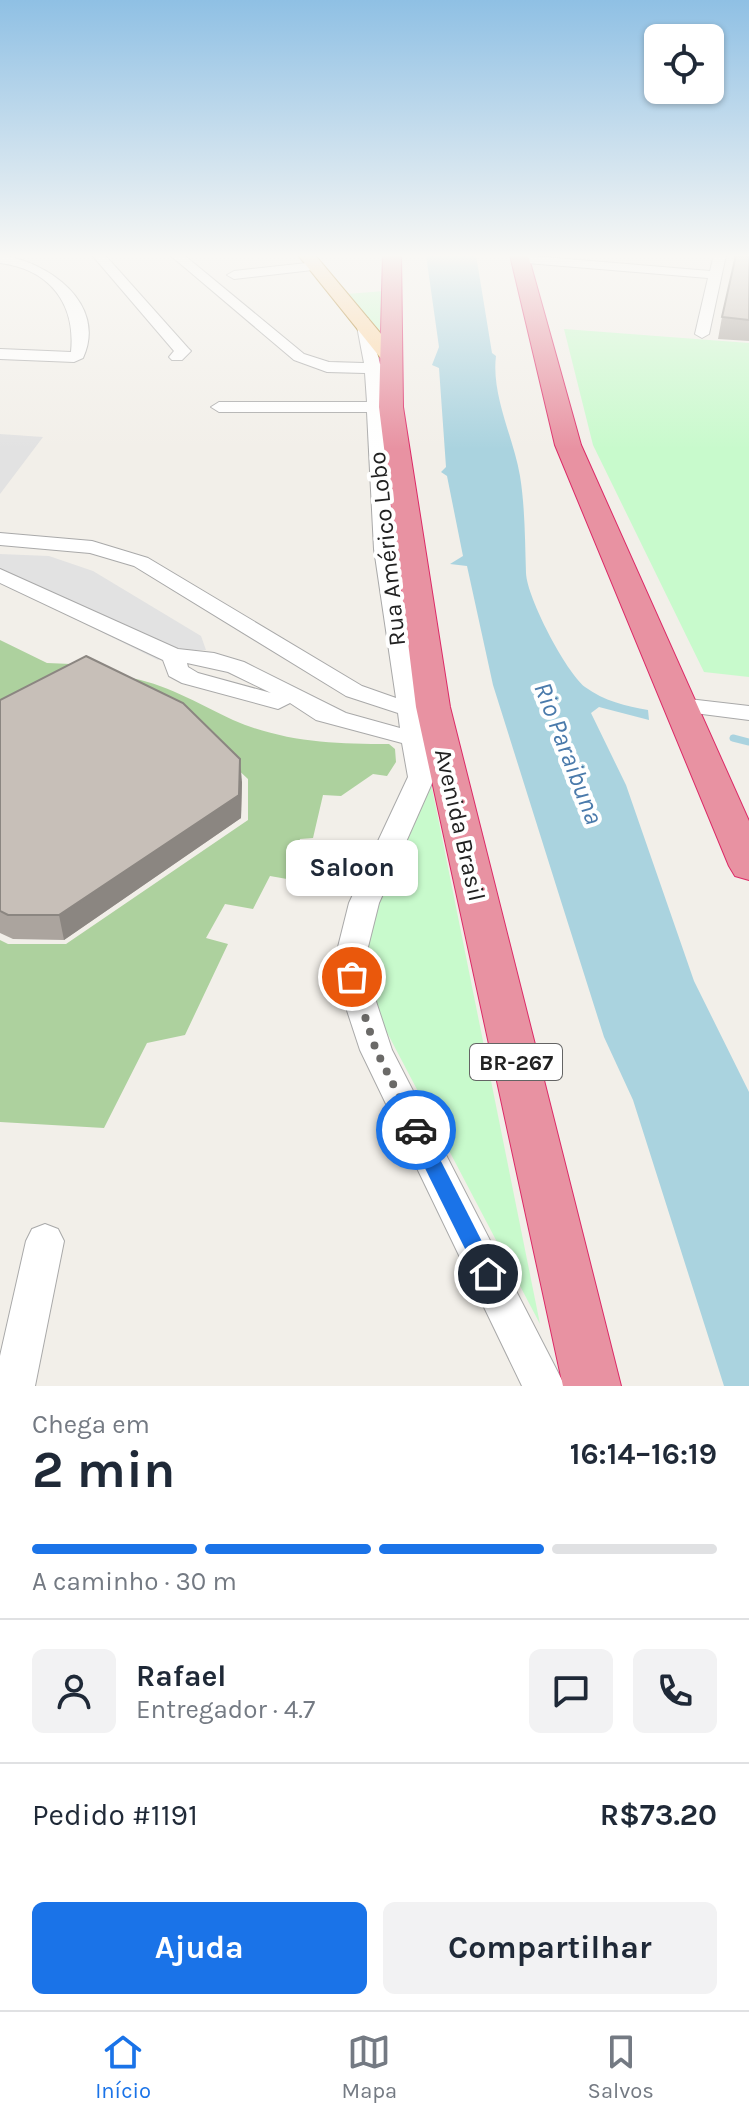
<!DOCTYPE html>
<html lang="pt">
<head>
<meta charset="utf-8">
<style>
	body { margin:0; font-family:Karla,sans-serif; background:#f2f2f3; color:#1f2937; height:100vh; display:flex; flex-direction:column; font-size:30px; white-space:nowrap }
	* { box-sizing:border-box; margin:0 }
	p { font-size:26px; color:#747a83 }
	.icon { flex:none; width:44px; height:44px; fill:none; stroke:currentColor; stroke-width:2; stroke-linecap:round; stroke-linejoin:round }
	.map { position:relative; height:1386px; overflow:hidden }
	.details { display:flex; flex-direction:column; background:#fff; flex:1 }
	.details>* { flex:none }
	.tools { position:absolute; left:644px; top:24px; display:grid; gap:16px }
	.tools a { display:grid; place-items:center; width:80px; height:80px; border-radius:12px; background:#fff; box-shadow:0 2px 6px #0004; font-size:40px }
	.pin { position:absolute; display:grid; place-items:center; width:68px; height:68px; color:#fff; margin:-34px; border:4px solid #fff; border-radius:50%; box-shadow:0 2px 8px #0007 }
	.courier { position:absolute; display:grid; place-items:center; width:80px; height:80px; margin:-40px; border:6px solid #1a73e8; border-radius:50%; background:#fff; color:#222; box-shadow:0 2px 10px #0007 }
	.bubble { position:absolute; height:56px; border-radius:12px; background:#fff; box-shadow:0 2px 6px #0004; font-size:26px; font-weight:700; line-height:56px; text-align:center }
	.overview em { font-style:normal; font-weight:700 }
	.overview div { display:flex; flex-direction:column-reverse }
	.overview { display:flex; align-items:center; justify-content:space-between; height:136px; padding:0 32px }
	h1 { font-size:52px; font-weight:700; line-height:60px }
	.bar { display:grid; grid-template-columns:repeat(4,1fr); gap:12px 8px; align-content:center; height:96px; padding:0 32px }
	.bar i { height:10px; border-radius:6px; background:#e0e1e3 }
	.bar .on { background:#1a73e8 }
	.bar p { grid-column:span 4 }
	.line { display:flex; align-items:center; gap:20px; padding:0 32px; border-top:2px solid #e0e1e3 }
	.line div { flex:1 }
	.round { display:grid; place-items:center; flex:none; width:84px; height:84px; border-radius:12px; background:#f2f2f3 }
	.action { display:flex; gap:16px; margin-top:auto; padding:16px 32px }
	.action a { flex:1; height:92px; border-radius:12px; background:#1a73e8; color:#fff; font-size:32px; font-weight:700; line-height:92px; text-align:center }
	.action a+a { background:#f2f2f3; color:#1f2937 }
	.tab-bar { display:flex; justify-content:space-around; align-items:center; height:112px; border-top:2px solid #e0e1e3; background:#fff; font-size:22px; color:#747a83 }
	.tab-bar a { display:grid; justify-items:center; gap:4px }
	.tab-bar .on { color:#1a73e8 }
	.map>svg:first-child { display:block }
	.forest { fill:#add19e }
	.park { fill:#c8facc }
	.parking { fill:#e2e2e2 }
	.water { fill:#aad3df }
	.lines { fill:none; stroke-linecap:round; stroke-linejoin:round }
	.stream { stroke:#aad3df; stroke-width:7 }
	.minor-casing { stroke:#a9a9a9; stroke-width:2 }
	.major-casing { stroke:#a06b00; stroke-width:2 }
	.highway-casing { stroke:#dc2a67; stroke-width:2 }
	.minor { fill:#fff; fill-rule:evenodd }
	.major { fill:#fcd6a4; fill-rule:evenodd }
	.highway { fill:#e892a2; fill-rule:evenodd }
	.wall { fill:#aba49e }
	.shaded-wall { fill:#8b8681 }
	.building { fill:#c7bfb8; stroke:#8b8681; stroke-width:2 }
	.route { fill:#1a73e8 }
	.done { stroke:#6b6a68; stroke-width:8; stroke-dasharray:0 14.4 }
	.labels { text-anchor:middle; stroke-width:8; stroke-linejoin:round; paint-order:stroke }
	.shield { fill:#fff; stroke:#646464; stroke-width:2 }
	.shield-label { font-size:22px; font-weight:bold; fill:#222 }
	.street-label { font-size:24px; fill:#222; stroke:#fff }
	.water-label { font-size:26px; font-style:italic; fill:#4a7aab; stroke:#fff }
</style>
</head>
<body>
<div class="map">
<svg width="749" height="1386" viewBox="0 0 749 1386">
	<rect width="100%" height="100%" fill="#f2efe9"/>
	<path class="forest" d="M 0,640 L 47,663 L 71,664 L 0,715 Z
		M 125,677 C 165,683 197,703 233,720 C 284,742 334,744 389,744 L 395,749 L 396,762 L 387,776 L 373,774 L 341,796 L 323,795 L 313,838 L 300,839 L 287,879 L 270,876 L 253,909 L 225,904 L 206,938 L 228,944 L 185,1035 L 147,1043 L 104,1128 L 0,1122 L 0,940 L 8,944 L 66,944 L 248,820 L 248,779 L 189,724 Z"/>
	<path class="park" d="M 384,291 L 384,335 L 347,294 Z
		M 564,329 L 749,343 L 749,677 L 704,672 L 593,445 Z
		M 429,773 L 540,1324 L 380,1019 L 364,967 L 371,915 Z"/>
	<path class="parking" d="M 0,434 L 43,437 L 0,494 Z
		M 0,554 L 49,556 L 93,571 L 201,636 L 206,650 L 173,651 L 158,660 L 0,582 Z"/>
	<path class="water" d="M 426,255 L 476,255 L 492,353 L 496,356 C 491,395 514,439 520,476 C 525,507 525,541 526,573 C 527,598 566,672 585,687 C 604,701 626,706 648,710 L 649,720 L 599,707 L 591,713 L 626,785 L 694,981 L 749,1092 L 749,1386 L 724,1386 L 633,1100 L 604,1037 L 560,898 L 493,685 L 467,566 L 450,564 L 463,556 L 447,476 L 441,472 L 446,467 L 439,368 L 432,365 L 439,347 Z"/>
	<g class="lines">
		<path class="stream" d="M 733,738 L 749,742"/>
		<defs>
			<path id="minor" d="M 0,255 C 47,261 108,303 83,358 L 74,362 L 0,359 L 0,349 L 71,352 C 76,303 49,269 0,263 Z
				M 92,255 L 105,255 L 188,348 L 191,351 L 182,360 L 172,360 L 169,357 L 174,351 Z
				M 170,255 L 184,255 L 304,354 L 329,362 L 364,363 L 356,321 L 368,318 L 380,364 L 395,369 L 381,374 L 383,402 L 396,407 L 384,412 L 394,549 L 420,699 L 442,702 L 445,707 L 442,712 L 423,714 L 425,727 L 448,733 L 452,738 L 379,903 L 367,951 L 368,977 L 392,1050 L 565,1386 L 522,1386 L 360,1050 L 336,977 L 337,951 L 349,903 L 408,777 L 402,743 L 316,720 L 290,703 L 278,709 L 182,683 L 169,676 L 163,660 L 0,583 L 0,569 L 178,649 L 214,653 L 244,662 L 346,713 L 400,728 L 398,713 L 346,696 L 134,566 L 90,553 L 0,545 L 0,533 L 92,541 L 148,558 L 362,686 L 396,698 L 374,549 L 367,412 L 219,412 L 211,407 L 219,402 L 367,402 L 365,373 L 327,372 L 294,360 ZM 187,663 L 228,672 L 271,693 L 198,673 L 188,667 Z
				M 520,255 L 710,271 L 714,255 L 726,255 L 709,334 L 702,338 L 695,334 L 708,278 L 515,262 L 515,256 Z
				M 316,262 L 321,263 L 321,269 L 234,279 L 227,275 L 234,271 Z
				M 680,698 L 749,706 L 749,720 L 671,710 L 668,705 L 671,700 Z
				M 45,1224 L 58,1229 L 64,1241 L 35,1386 L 0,1386 L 0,1356 L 26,1241 L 32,1229 Z"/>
			<path id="major" d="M 298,255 L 315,255 L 397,353 L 400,357 L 397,361 L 383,361 Z"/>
			<path id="highway" d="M 383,255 L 401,255 L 403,407 L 450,707 L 621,1386 L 563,1386 L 416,707 L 379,407 Z
				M 510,255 L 528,255 L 581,445 L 749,821 L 749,880 L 735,876 L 729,866 L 555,445 Z"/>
		</defs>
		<use href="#minor" class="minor-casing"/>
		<use href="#major" class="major-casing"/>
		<use href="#highway" class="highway-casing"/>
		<use href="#minor" class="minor"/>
		<use href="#major" class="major"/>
		<use href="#highway" class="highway"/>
	</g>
	<path class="wall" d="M 749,255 L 749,341 L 718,339 L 722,317 Z
		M 0,700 L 242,782 L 241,818 L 64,940 L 13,939 L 0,933 Z"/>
	<path class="shaded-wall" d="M 240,759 L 242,782 L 241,818 L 64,940 L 59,915 Z"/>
	<path class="building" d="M 736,255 L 749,255 L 749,320 L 722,317 Z
		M 86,656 L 183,703 L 240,759 L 239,795 L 59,915 L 8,915 L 0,911 L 0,700 Z"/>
	<linearGradient id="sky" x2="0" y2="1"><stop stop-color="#8fc0e4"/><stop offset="0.57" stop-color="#f9f8f5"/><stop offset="1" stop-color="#f9f8f5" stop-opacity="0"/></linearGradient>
	<rect width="749" height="449" fill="url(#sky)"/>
	<path class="route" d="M 416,1122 L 422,1124 L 495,1267 L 498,1274 L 495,1281 L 488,1284 L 481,1281 L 406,1130 Z"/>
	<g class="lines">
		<path class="done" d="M 352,977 L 376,1050 L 416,1130"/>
	</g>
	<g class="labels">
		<rect class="shield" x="470" y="1044" width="92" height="36" rx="6"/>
		<g class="shield-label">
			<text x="516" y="1070">BR-267</text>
		</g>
		<g class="street-label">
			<text transform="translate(387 549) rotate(-96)" y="8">Rua Américo Lobo</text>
			<text transform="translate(460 825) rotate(77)" y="8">Avenida Brasil</text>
		</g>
		<g class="water-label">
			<text transform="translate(569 753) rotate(69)" y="9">Rio Paraibuna</text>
		</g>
	</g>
</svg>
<div class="tools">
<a><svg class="icon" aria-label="locate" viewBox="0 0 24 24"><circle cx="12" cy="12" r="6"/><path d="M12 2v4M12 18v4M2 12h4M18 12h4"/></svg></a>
</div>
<div class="pin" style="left:352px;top:977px;background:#ea580c"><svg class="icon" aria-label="bag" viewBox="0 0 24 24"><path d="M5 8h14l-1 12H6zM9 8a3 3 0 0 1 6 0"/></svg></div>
<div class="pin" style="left:488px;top:1274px;background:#1f2937"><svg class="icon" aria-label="home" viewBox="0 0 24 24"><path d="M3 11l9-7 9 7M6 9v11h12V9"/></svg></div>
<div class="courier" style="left:416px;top:1130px"><svg class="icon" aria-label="car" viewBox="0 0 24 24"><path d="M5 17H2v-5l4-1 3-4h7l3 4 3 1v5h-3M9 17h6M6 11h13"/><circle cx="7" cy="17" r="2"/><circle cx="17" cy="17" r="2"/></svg></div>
<div class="bubble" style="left:286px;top:840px;width:132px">Saloon</div>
</div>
<section class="details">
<div class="overview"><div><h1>2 min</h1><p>Chega em</p></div><em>16:14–16:19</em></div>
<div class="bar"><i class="on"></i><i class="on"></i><i class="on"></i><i></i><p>A caminho · 30 m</p></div>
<div class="line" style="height:144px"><a class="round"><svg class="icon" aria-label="person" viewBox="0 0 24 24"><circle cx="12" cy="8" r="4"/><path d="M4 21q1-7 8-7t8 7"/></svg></a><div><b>Rafael</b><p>Entregador · 4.7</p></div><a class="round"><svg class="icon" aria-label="chat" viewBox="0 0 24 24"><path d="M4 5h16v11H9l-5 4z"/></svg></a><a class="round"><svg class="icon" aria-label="phone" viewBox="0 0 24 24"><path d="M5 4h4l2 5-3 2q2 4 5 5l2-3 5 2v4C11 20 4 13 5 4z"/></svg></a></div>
<div class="line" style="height:104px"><div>Pedido #1191</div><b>R$73.20</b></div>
<div class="action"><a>Ajuda</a><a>Compartilhar</a></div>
</section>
<nav class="tab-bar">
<a class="on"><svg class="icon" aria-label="home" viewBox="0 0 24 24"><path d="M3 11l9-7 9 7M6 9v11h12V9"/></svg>Início</a>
<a><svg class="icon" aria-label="map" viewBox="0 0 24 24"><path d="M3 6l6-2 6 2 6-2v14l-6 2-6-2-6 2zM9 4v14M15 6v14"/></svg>Mapa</a>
<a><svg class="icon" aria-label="saved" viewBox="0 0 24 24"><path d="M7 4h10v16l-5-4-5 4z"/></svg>Salvos</a>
</nav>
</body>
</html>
